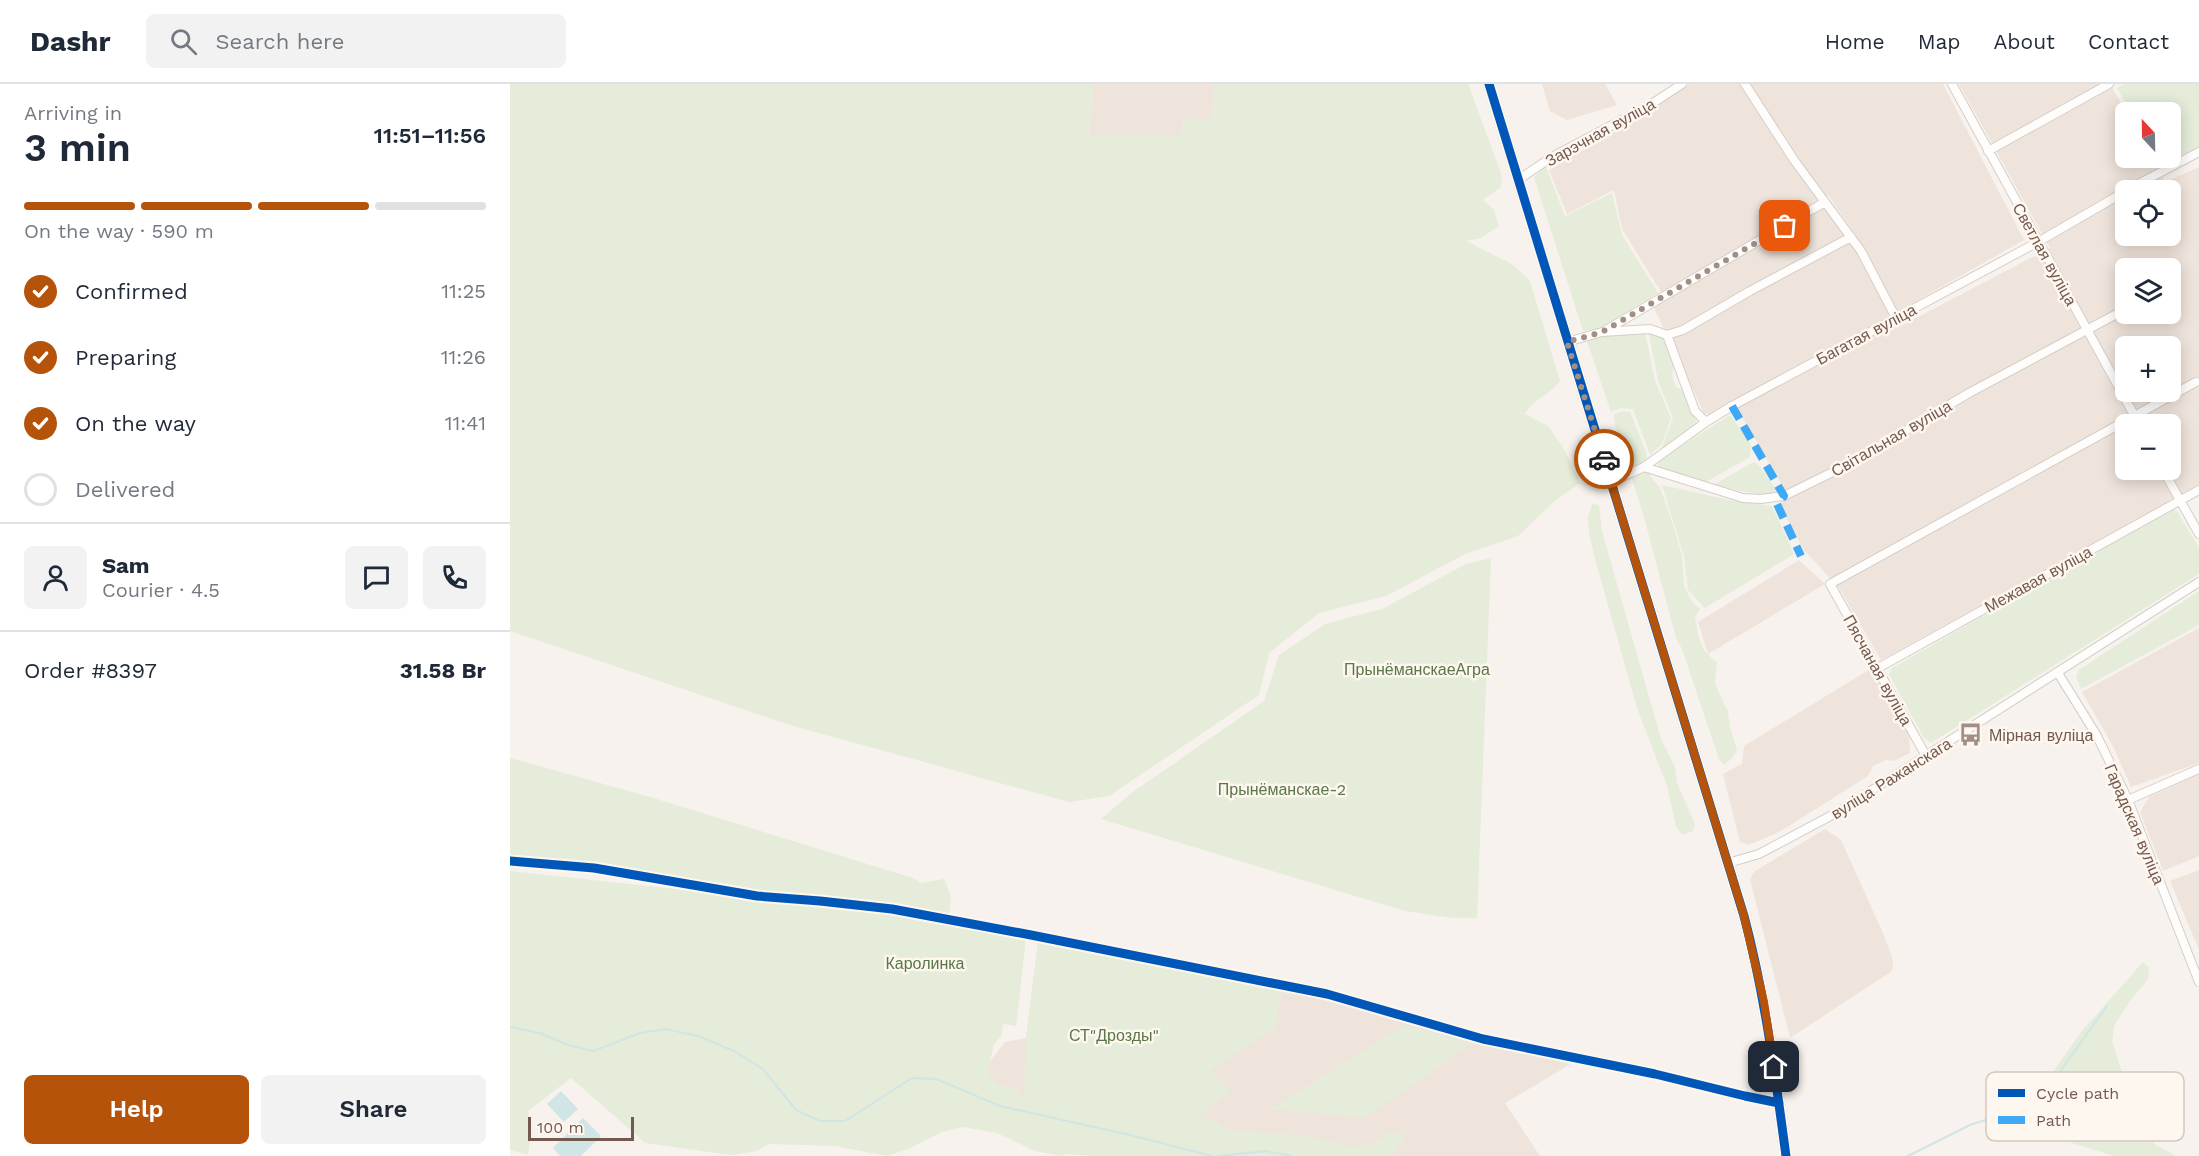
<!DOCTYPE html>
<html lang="en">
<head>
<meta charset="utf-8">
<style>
	body { margin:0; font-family:"Work Sans",sans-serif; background:#f2f2f3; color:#1f2937; height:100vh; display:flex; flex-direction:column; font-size:22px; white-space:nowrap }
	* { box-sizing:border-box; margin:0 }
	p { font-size:20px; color:#747a83 }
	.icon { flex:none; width:33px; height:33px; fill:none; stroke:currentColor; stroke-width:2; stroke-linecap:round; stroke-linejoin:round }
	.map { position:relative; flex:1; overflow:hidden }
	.panel { display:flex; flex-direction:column; background:#fff; width:510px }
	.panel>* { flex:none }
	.needle { width:39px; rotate:338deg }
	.buttons { position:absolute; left:1605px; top:18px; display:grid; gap:12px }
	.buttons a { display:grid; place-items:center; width:66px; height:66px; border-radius:9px; background:#fff; box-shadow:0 3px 15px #0003; font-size:30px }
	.scale { position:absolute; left:18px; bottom:15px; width:106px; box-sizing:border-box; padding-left:6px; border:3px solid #73594f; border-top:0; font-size:16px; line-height:21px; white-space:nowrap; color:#73594f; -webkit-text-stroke:4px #fef7ef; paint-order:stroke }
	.pin { position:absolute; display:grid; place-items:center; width:51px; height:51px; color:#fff; margin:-26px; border-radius:12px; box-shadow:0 3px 9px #0006 }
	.courier { position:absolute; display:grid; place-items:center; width:60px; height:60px; margin:-30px; border:4px solid #b45309; border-radius:50%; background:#fff; color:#222; box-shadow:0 2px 8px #0007 }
	.headline em { font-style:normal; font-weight:600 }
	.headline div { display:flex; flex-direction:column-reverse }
	.headline { display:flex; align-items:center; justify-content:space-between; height:102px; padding:0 24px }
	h1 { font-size:39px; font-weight:600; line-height:45px }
	.bar { display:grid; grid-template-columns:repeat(4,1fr); gap:9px 6px; align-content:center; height:72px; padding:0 24px }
	.bar i { height:8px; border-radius:4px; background:#e0e1e3 }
	.bar .on { background:#b45309 }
	.bar p { grid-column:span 4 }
	.line { display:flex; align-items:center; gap:15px; padding:0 24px; border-top:2px solid #e0e1e3 }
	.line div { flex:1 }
	.round { display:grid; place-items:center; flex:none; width:63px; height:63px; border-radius:9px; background:#f2f2f3 }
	ol { padding:0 24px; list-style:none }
	li { display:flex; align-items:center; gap:18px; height:66px }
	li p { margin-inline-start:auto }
	li .icon { padding:6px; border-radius:50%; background:#b45309; color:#fff; stroke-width:4 }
	li:last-child { color:#747a83 }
	li i { width:33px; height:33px; border:3px solid #e0e1e3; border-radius:50% }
	.cta { display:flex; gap:12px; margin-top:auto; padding:12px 24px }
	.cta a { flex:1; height:69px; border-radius:9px; background:#b45309; color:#fff; font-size:24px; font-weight:600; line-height:69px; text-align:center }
	.cta a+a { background:#f2f2f3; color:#1f2937 }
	header { display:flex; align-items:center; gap:36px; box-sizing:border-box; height:84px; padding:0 30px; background:#fff; border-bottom:2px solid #e0e1e3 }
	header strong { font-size:28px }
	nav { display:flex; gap:33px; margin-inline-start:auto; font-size:21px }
	.search { width:420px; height:54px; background:#f2f2f3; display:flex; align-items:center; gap:15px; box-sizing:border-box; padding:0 21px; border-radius:9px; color:#747a83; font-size:22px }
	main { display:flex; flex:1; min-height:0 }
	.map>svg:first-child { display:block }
	.residential { fill:#efe4db; fill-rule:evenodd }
	.green { fill:#e5ecd9 }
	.water { fill:#d0e5e6 }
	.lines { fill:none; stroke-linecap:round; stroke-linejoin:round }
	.stream { stroke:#d0e5e6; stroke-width:2 }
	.minor-casing { stroke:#d4cec8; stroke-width:10 }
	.major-casing { stroke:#d8cfcb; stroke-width:13 }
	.minor { stroke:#fefdfc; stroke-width:8 }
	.major { stroke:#f2ede7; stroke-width:10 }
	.quiet { stroke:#3fa9f5; stroke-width:8; stroke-dasharray:15 8; stroke-linecap:butt }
	.cycleway-casing { stroke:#fef7ef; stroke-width:13 }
	.cycleway { stroke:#0057b8; stroke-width:9 }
	.done { stroke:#a18f86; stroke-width:6; stroke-dasharray:0 10.8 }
	.route { stroke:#b45309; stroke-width:8 }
	.labels { text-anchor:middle; stroke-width:5; stroke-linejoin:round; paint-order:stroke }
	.street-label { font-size:16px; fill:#73594f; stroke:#fef7ef }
	.park-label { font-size:16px; fill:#597847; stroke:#fef7ef }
	.poi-label { font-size:16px; fill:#73594f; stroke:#fef7ef; text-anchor:start }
	.key { fill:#fef7ef; stroke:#d4c8bf; stroke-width:1.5 }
	.key-label { font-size:16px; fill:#73594f }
</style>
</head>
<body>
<header>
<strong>Dashr</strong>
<div class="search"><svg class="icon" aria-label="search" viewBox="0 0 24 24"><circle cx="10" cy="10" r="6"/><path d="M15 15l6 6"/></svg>Search here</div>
<nav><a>Home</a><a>Map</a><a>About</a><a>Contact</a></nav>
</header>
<main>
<section class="panel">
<div class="headline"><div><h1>3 min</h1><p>Arriving in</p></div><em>11:51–11:56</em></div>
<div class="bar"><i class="on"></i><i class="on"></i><i class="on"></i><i></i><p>On the way · 590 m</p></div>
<ol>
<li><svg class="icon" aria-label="check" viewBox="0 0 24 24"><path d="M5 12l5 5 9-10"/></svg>Confirmed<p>11:25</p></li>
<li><svg class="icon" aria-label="check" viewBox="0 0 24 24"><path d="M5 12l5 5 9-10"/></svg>Preparing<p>11:26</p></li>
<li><svg class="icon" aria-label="check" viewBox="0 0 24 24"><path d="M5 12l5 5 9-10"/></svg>On the way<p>11:41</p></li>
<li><i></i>Delivered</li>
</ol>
<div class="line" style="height:108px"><a class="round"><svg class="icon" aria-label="person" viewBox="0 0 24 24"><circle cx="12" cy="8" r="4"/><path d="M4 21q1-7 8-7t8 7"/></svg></a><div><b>Sam</b><p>Courier · 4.5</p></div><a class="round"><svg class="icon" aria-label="chat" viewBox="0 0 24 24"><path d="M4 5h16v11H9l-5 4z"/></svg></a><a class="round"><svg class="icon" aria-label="phone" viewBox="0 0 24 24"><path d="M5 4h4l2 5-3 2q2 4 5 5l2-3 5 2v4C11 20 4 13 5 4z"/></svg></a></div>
<div class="line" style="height:78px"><div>Order #8397</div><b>31.58 Br</b></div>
<div class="cta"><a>Help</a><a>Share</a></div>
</section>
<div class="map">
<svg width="1689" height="1072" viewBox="0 0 1689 1072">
	<rect width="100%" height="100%" fill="#f7f2ed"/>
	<path class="residential" d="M 584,0 L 704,0 L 702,36 L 671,51 L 579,51 Z
		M 1032,0 L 1095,0 L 1107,21 L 1057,36 L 1040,27 Z
		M 1179,0 L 1433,0 L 1514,156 L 1387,228 L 1355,165 L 1318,111 L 1151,208 L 1112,145 L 1104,106 L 1057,130 L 1039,86 L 1142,26 Z
		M 1449,0 L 1600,0 L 1616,28 L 1616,74 L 1641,74 L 1655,98 L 1689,83 L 1689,401 L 1371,576 L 1329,504 L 1294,466 L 1271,424 L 1273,403 L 1223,317 L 1200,331 L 1194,329 L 1142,220 L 1314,123 L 1349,169 L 1387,244 L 1540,164 ZM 1616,106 L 1660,106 L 1660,152 L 1616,152 ZM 1616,184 L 1660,184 L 1660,230 L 1616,230 ZM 1616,262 L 1660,262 L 1660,308 L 1616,308 ZM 1616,340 L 1660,340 L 1660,386 L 1616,386 Z
		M 1289,476 L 1315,500 L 1198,570 L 1188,538 Z
		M 1689,544 L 1689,679 L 1621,703 L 1603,662 L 1572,608 Z
		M 1362,584 L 1399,651 L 1400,669 L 1384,677 L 1376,676 L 1363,682 L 1358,692 L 1271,747 L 1239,761 L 1230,758 L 1213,690 L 1232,680 L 1234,662 Z
		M 1689,691 L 1689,772 L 1653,787 L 1630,728 L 1639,713 Z
		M 1315,745 L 1331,756 L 1373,849 L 1383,876 L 1382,887 L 1280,954 L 1240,795 L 1245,787 Z
		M 1689,786 L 1689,866 L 1660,797 Z
		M 528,858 L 842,919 L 1061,980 L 995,1019 L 1030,1072 L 862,1072 L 512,1018 L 471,989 L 495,958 L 516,954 Z"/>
	<path class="green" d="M 0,0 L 584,0 L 579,51 L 670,51 L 673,36 L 702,36 L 704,0 L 958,0 L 992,92 L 991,103 L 973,116 L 984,126 L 989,142 L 971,154 L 956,157 L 1002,180 L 1020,197 L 1050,297 C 1040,311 1022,316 1015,330 L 1038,342 L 1054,365 L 1070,399 L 1046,416 L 1008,452 L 955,470 L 876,512 L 809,529 L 759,569 L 749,611 L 599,712 L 559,718 L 280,641 L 0,547 Z
		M 1614,0 L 1689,0 L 1689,63 L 1650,80 L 1646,74 L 1660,74 L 1660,28 L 1621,28 L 1607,4 Z
		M 1036,83 L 1055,132 L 1102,109 L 1112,151 L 1148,209 L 1090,244 L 1073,247 L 1024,93 Z
		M 1135,248 L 1145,296 L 1161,334 L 1152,360 L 1140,371 L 1123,325 L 1111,324 L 1101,328 L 1077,257 L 1093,252 Z
		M 1139,250 L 1155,255 L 1164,281 L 1162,291 L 1166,303 L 1174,307 L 1187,340 L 1151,366 L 1163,334 L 1148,297 Z
		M 1113,327 L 1120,328 L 1136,368 L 1141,393 L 1150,404 L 1161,434 L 1172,471 L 1174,502 L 1183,519 L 1190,525 L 1185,533 C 1189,553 1189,566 1207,578 L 1205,600 L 1218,628 L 1220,644 L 1227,665 L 1223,673 L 1214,681 L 1209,675 L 1172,565 L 1166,554 L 1134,433 L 1105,341 L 1104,330 Z
		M 1220,331 L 1241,360 L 1240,373 L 1196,398 L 1149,385 L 1148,380 L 1155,372 Z
		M 1244,378 L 1250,382 L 1269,410 L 1250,411 L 1203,401 Z
		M 1152,401 L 1219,416 L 1262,422 L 1284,470 L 1195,524 L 1178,506 L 1174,472 Z
		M 1082,420 L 1089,421 L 1092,447 L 1151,655 L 1165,683 L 1167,699 L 1185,740 L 1183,747 L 1172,751 L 1166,742 L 1157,702 L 1127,624 L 1085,475 L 1079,448 L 1078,434 Z
		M 1661,425 L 1667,427 L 1689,464 L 1689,490 L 1421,659 L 1414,654 L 1379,590 L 1382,584 Z
		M 981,474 L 967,834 L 941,834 L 895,827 L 591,735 L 620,710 L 754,617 L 769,571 L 815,540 L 872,525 L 956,480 Z
		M 1689,507 L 1689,541 L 1571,605 L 1566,593 L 1569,586 Z
		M 0,674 L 137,712 L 403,794 L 411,799 L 434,795 L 441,812 L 438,840 L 516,854 L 506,942 L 493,940 L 491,952 L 484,961 L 477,989 L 489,1001 L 503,1003 L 514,1015 L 516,954 L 528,858 L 772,906 L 765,944 L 699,987 L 721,1006 L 688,1033 L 704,1036 L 718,1046 L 800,1052 L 831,1061 L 847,1063 L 863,1059 L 878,1048 L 892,1050 L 894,1058 L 883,1069 L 885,1072 L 581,1072 L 558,1070 L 552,1072 L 525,1067 L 487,1049 L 453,1043 L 432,1048 L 400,1064 L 378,1072 L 325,1062 L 259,1060 L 246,1067 L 221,1071 L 135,1059 L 61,994 L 18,1027 L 21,1052 L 18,1071 L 0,1066 L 0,787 L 202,809 L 202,807 L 237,815 L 389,830 L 392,834 L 393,823 L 254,808 L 90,779 L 62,780 L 0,774 Z
		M 1633,878 L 1639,884 L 1638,895 L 1620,917 L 1604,942 L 1602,958 L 1632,1047 L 1646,1061 L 1666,1072 L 1604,1072 L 1559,1058 L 1527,1040 L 1507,1035 L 1512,1020 L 1528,1009 L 1571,948 Z
		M 895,941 L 961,960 L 855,1034 L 760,1025 Z"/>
	<path class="water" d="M 51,1007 L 68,1025 L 54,1038 L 37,1020 Z
		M 73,1034 L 91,1052 L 71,1072 L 50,1072 L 43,1064 Z"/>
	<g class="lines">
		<path class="stream" d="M 0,943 L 30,949 L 58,961 L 83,967 L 130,949 L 156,945 L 188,952 L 224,967 L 253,985 L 286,1026 L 310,1037 L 335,1037 L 402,994 L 426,995 L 490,1022 L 620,1051 L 702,1072
			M 708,1072 L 756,1067 L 782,1072
			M 1398,1072 L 1460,1041 L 1521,1021 L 1538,1004 L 1597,922"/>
		<defs>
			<path id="minor" d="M 1235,0 L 1284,76 L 1351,167 L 1386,234
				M 1442,0 L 1629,340
				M 1478,67 L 1599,0
				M 1008,96 L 1042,73 L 1140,21 L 1172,0
				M 1617,106 L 1689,68
				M 1096,246 L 1315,118
				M 1157,251 L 1185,327 L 1196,338
				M 1057,258 L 1092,248 L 1140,245 L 1157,251 L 1173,246 L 1240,207 L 1341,153
				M 1134,383 L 1233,414 L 1251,415 L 1274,412 L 1341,379 L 1459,309 L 1616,225
				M 1653,386 L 1689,450
				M 1101,398 L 1134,383 L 1196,338 L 1222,322 L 1528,158 L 1616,107
				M 1368,584 L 1689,406
				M 1548,589 L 1587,652 L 1618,716 L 1689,898
				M 1416,672 L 1320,500 L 1686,298
				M 1618,716 L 1689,685
				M 0,777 L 84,784 L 247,812 L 310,817 L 382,825 L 521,851 L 817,910 L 973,955 L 1145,990 L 1235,1012 L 1269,1019
				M 1218,779 L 1249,770 L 1326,729 L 1689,498"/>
			<path id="major" d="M 979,0 L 1234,832 C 1255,911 1265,991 1276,1072"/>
		</defs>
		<use href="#minor" class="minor-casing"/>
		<use href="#major" class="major-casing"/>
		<use href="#minor" class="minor"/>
		<use href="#major" class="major"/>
		<path class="quiet" d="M 1222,322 L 1274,412 L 1267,420 L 1291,472"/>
		<defs>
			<path id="cycleway" d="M 979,0 L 1234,832 C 1255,911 1265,991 1276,1072
				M 0,777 L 84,784 L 247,812 L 310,817 L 382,825 L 521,851 L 817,910 L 973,955 L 1145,990 L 1235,1012 L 1269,1019"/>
		</defs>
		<use href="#cycleway" class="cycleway-casing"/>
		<use href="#cycleway" class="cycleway"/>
	</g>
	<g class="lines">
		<path class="done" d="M 1094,375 L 1057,258 L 1092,248 L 1275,142"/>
		<path class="route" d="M 1094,375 L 1234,832 L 1254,918 L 1264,983"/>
	</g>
	<defs>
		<symbol id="bus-bare" viewBox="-9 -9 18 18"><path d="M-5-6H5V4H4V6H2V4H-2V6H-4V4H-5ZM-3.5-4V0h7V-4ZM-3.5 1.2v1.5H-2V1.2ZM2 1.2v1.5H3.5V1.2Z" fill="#a18f86" stroke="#fef7ef" stroke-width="2.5" paint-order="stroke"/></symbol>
	</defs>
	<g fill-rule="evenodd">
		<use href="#bus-bare" x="1444" y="634" width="33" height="33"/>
	</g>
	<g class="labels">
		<g class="street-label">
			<text transform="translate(1090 48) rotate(-29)" y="6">Зарэчная вуліца</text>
			<text transform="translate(1535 170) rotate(61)" y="6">Светлая вуліца</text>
			<text transform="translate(1356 250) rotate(-28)" y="6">Багатая вуліца</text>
			<text transform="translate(1381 354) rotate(-30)" y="6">Світальная вуліца</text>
			<text transform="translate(1528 495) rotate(-29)" y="6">Межавая вуліца</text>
			<text transform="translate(1368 586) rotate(61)" y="6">Пясчаная вуліца</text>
			<text transform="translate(1381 694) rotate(-32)" y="6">вуліца Ражанскага</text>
			<text transform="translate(1625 740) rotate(67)" y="6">Гарадская вуліца</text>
		</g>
		<g class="park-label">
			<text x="907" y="591">ПрынёманскаеАгра</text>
			<text x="772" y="711">Прынёманскае-2</text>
			<text x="415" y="885">Каролинка</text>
			<text x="604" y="957">СТ"Дрозды"</text>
		</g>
		<g class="poi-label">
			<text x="1479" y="657">Мірная вуліца</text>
		</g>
	</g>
	<rect x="1476" y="988" width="198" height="69" rx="9" class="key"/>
	<rect x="1488" y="1005" width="27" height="8" fill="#0057b8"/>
	<rect x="1488" y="1032" width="27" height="8" fill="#3fa9f5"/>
	<g class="key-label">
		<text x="1526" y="1015">Cycle path</text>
		<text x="1526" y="1042">Path</text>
	</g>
</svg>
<div class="buttons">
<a><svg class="needle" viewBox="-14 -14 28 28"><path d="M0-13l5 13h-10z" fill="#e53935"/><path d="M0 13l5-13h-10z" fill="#747a83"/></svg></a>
<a><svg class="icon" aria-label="locate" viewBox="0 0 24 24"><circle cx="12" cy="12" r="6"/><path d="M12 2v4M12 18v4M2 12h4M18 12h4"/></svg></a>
<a><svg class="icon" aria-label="layers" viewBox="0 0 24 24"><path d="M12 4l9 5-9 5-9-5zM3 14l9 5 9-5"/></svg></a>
<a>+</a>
<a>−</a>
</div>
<div class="scale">100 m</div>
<div class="pin" style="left:1275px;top:142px;background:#ea580c"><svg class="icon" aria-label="bag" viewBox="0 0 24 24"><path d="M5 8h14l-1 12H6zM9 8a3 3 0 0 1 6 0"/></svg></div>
<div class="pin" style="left:1264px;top:983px;background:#1f2937"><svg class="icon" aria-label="home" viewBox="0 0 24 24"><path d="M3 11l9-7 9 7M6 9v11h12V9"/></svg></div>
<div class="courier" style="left:1094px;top:375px"><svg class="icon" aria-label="car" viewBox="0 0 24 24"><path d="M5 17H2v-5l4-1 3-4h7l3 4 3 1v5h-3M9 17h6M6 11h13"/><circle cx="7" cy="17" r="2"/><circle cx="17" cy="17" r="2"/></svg></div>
</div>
</main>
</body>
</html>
